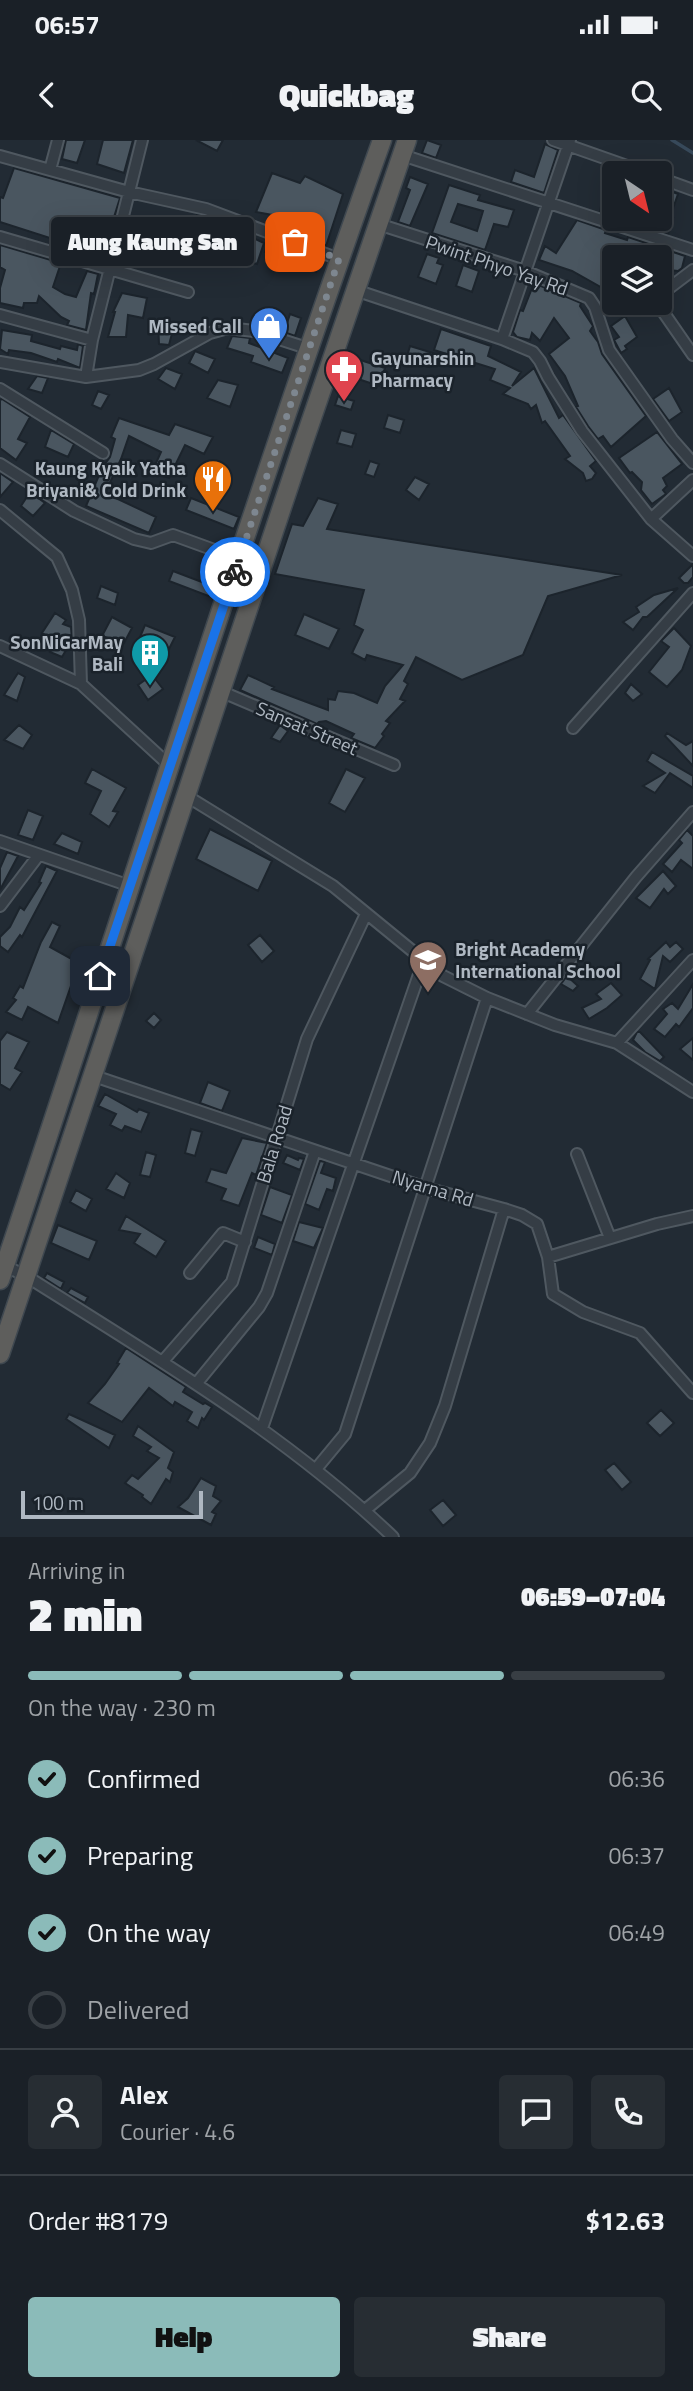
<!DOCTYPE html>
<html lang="en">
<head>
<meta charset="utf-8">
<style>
	body { margin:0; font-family:"Titillium Web",sans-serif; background:#272d33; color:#f1f3f6; height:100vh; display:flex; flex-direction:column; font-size:26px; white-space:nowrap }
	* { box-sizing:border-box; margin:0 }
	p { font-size:23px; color:#9fa3a7 }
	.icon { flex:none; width:38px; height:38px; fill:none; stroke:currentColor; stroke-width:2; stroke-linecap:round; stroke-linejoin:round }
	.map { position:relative; height:1397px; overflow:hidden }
	.drawer { display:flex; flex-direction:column; background:#1a2027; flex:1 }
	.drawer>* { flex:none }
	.needle { width:46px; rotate:145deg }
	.tools { position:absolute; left:602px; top:21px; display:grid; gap:14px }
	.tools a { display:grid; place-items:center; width:70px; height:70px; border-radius:7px; background:#1a2027; box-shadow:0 7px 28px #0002,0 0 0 2px #383e44; font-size:35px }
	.scale { position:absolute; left:21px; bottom:18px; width:182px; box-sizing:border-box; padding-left:7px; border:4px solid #afb8c2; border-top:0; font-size:19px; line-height:24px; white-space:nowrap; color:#afb8c2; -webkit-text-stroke:5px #1a222a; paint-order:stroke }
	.pin { position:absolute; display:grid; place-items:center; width:60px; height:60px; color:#fff; margin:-30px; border-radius:14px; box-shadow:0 4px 10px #0006 }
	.courier { position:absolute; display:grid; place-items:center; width:70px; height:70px; margin:-35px; border:5px solid #1a73e8; border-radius:50%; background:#fff; color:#222; box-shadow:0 2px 9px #0007 }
	.bubble { position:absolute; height:49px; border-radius:7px; background:#1a2027; box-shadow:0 7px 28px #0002,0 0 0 2px #383e44; font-size:23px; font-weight:800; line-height:49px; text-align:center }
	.head em { font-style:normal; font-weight:800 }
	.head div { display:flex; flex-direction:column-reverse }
	.head { display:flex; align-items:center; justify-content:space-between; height:119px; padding:0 28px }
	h1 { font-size:46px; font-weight:800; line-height:52px }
	.bar { display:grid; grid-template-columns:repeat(4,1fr); gap:10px 7px; align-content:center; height:84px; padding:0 28px }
	.bar i { height:9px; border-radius:5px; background:#383e44 }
	.bar .on { background:#8bbbb9 }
	.bar p { grid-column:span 4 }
	.line { display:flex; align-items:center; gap:18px; padding:0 28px; border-top:2px solid #383e44 }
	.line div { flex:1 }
	.round { display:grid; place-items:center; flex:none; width:74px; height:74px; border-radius:7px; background:#272d33 }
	ol { padding:0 28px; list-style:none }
	li { display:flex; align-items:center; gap:21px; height:77px }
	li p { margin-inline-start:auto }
	li .icon { padding:7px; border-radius:50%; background:#8bbbb9; color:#111; stroke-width:4 }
	li:last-child { color:#9fa3a7 }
	li i { width:38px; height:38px; border:4px solid #383e44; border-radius:50% }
	.cta { display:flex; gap:14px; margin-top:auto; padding:14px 28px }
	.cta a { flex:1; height:80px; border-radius:7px; background:#8bbbb9; color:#111; font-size:28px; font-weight:800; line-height:80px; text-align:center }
	.cta a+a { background:#272d33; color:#f1f3f6 }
	.status { display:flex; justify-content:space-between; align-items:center; height:49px; padding:0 35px; background:#1a2027; direction:ltr }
	.status svg { height:19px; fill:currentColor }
	header { display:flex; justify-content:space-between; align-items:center; height:91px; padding:0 28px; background:#1a2027; font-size:32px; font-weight:800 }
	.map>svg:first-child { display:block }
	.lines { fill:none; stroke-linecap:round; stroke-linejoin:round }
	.stream { stroke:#37495a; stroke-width:3.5 }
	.building { fill:#4a5660; stroke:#1c242c; stroke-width:2; fill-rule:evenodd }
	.minor-casing { stroke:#4f5860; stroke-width:14 }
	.trunk-casing { stroke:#3f4850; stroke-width:21 }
	.minor { stroke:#353d45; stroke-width:10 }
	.trunk { stroke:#5e5e5c; stroke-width:18 }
	.done { stroke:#7e8790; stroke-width:7; stroke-dasharray:0 12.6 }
	.route { stroke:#1a73e8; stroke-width:9 }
	.labels { text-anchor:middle; stroke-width:5; stroke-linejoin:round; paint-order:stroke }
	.street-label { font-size:19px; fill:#afb8c2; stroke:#1a222a }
	.poi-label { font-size:19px; font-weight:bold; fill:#afb8c2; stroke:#1a222a; text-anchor:end }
</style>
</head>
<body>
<div class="status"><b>06:57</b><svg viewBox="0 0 49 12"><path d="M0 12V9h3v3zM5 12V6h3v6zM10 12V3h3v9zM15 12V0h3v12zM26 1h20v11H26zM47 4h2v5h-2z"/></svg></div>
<header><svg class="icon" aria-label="back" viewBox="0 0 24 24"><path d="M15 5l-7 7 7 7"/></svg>Quickbag<svg class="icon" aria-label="search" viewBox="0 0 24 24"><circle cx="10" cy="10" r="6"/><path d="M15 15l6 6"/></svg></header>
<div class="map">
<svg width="693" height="1397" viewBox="0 0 693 1397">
	<rect width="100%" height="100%" fill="#222b34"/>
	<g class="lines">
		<path class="stream" d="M 672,0 L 693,13"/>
	</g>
	<path class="building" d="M 66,0 L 85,0 L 77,23 L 62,19 Z
		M 103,0 L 133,0 L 124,33 L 97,24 Z
		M 196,0 L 223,0 L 217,11 Z
		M 427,0 L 441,5 L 436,18 L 422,13 Z
		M 545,4 L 558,10 L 544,53 L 511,42 L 515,30 L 534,37 Z
		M 14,28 L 120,58 L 104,109 L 77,101 L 76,103 L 56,95 L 56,100 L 0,82 L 0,57 L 3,58 Z
		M 610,28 L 614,30 L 614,64 L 611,75 L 600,71 Z
		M 272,33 L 300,43 L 305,36 L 343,54 L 326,106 L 298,95 L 300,91 L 276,79 L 278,76 L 256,72 Z
		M 410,37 L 428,44 L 410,86 L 398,82 L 410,50 L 406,48 Z
		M 449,45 L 480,55 L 478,60 L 514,70 L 508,87 L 494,84 L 485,110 L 432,93 ZM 458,64 L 483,71 L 477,91 L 451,82 Z
		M 665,49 L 678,54 L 670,77 L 673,78 L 668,94 L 633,82 L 634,79 L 660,79 L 660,63 Z
		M 197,75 L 206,77 L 192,126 L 183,124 L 189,103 L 177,101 L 182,80 L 195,82 Z
		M 577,80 L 606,90 L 605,93 L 627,100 L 628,97 L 685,116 L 682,128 L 678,131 L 660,129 L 660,117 L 614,117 L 614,143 L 610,143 L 606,150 L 572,131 L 539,120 L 545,106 L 556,113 Z
		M 229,87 L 264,103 L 257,124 L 219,113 Z
		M 269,101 L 321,121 L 316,132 L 265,112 Z
		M 0,105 L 61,123 L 53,147 L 65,154 L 76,157 L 87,131 L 98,134 L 94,154 L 91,153 L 86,190 L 67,185 L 69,181 L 61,177 L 39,156 L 37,163 L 24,163 L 23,168 L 0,163 L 0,148 L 5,130 L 0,127 Z
		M 427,114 L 439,118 L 437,123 L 443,125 L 436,144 L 418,137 Z
		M 463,125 L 479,131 L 472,152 L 456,146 Z
		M 534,143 L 581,163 L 580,166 L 593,186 L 590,191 L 598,202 L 602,214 L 646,276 L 611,307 L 603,296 L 598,299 L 588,286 L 576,267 L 578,266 L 565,236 L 549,214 L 569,198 L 554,178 L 540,201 L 532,193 L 530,200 L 517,197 L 513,192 L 520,170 L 523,171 Z
		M 122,153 L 147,158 L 143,178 L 128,175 L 126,197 L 108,197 L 115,172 L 113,172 Z
		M 290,174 L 301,178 L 295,196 L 284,192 Z
		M 625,176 L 637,197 L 625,206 L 627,209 L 621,213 L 614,200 L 619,197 L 611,186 Z
		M 158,182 L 175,182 L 169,205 L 159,204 Z
		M 441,189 L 491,206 L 488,216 L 521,232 L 512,246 L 534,228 L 559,278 L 563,275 L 596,321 L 590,326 L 596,333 L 592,339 L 586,341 L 583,333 L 565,319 L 570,316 L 545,281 L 542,283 L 536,265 L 531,269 L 528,264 L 503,254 L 510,248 L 490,240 L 495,229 L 434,210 Z
		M 2,190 L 32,195 L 31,201 L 60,209 L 61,206 L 77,210 L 78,204 L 83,206 L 80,228 L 58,219 L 57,222 L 31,213 L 9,210 L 8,214 L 0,209 Z
		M 232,196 L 250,198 L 249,203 L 288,218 L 282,233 L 251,222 L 253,216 L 227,208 Z
		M 410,206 L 433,213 L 429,227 L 406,220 Z
		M 195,211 L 215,219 L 208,233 L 189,223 Z
		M 348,216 L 385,228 L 379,246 L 343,234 Z
		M 166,228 L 182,234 L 175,249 L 158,239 Z
		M 37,236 L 48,238 L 42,253 L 28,249 Z
		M 218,240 L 238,245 L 230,267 L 207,258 Z
		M 669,248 L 682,272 L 669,281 L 653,259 Z
		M 98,251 L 109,255 L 101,269 L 92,265 Z
		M 338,256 L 354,261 L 351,270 L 335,265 Z
		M 2,259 L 30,277 L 18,299 L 27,303 L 16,320 L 0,308 L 0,260 Z
		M 388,275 L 404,280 L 400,293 L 384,288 Z
		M 119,278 L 169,295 L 175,284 L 213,297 L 204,314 L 185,305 L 169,338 L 152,332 L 161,312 L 129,296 L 121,319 L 105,353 L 156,377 L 149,393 L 86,366 L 102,328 L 110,317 L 115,299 L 111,297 Z
		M 51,290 L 74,304 L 68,317 L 45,307 Z
		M 341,290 L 356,294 L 352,307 L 337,303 Z
		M 657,292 L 682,324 L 663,338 L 667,346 L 663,350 L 666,354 L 652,364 L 641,350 L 642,342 L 632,332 L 630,333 L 619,318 Z
		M 370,321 L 379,324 L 374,337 L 365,334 Z
		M 0,333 L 13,342 L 0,357 Z
		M 415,337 L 429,344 L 419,360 L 406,350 Z
		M 30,352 L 45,363 L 33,376 L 21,366 Z
		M 191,358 L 239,377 L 234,389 L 186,370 Z
		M 318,358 L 338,364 L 327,389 L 622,435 L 548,456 L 523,515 L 462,540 L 416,517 L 404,541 L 408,544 L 400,559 L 405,561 L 386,581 L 390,583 L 382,594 L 384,596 L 375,608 L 351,598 L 354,594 L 326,581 L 319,582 L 317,584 L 240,550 L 248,535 L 274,547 L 272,549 L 328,570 L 328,559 L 335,560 L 338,551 L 354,553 L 377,563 L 385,546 L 403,525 L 367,515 L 365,520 L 352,513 L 363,490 L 354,485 L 364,450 L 275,434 L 292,384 L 303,386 Z
		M 693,424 L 693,437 L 688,443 L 684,443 L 679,438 Z
		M 173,431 L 215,447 L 211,457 L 169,441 Z
		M 101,446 L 118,453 L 115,465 L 97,458 Z
		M 678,448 L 647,477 L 643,477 L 633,490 L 623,482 L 639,472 L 636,467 L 654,455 Z
		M 55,473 L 66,480 L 63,484 L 71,487 L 72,500 L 62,517 L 50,512 L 56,501 L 42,493 Z
		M 304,474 L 339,489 L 329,509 L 295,495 Z
		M 112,477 L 132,488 L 124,503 L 102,496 Z
		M 145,485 L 175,497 L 169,509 L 140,497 Z
		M 674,488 L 691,506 L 682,530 L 667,547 L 649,532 L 669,507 L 661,501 Z
		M 18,533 L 25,537 L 17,561 L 4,555 Z
		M 152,535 L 163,549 L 148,560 L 138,545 Z
		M 631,544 L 642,554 L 633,561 L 625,553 Z
		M 19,585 L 32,595 L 23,609 L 4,600 Z
		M 280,585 L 288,591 L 280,602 L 271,598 Z
		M 667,593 L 686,605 L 693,601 L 693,626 L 665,596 Z
		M 652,612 L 693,636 L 693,648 L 670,633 L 655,653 L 643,646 L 665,633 L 647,621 Z
		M 92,629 L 126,648 L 113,671 L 118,672 L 109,687 L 90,674 L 101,651 L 85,643 Z
		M 346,629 L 365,638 L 345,672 L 329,663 Z
		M 28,670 L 43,676 L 33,700 L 18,695 Z
		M 210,689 L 272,721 L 258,751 L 196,719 Z
		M 687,690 L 693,696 L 693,729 L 681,720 L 672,732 L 663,724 L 682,703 L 679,700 Z
		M 62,693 L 82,702 L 78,714 L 54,704 Z
		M 7,712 L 18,716 L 0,750 L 0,728 Z
		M 46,726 L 57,731 L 22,797 L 20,795 L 8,812 L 0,806 L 0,797 L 10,787 L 20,767 L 24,770 L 41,743 L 39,742 Z
		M 663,731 L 676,746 L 668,754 L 664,749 L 650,768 L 636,758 Z
		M 52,782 L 60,786 L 50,807 L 79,823 L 58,883 L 28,867 L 22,880 L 6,872 L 16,860 L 13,858 L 20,846 L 23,848 L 41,802 Z
		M 260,795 L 274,811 L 262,822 L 248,805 Z
		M 666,802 L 670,807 L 676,802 L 683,809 L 670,822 L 663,816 L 655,849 L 640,839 L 650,820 L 648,819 Z
		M 567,836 L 578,846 L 573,851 L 561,844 Z
		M 611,843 L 622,855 L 607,868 L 589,879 L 582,868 L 601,859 L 596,854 Z
		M 693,844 L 693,868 L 679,887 L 676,884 L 665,897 L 654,889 L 667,874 L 663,869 L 672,863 L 678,869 Z
		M 154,873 L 161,880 L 154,888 L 146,881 Z
		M 7,892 L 29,902 L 15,928 L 22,932 L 10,950 L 0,944 L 0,901 Z
		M 637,892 L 640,892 L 664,917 L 660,921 L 645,912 L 633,900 Z
		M 693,898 L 693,920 L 680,909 Z
		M 208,942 L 230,951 L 222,971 L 200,963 Z
		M 105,954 L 137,972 L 139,969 L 149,973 L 141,992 L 125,986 L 122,991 L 110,985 L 116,974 L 98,966 Z
		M 191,989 L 202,992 L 195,1016 L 185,1013 Z
		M 242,998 L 267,1003 L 256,1035 L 252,1033 L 239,1066 L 221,1060 L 226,1049 L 206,1042 L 211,1029 L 226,1033 Z
		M 146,1012 L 156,1015 L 150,1037 L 140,1035 Z
		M 287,1015 L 298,1020 L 299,1018 L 304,1019 L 300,1030 L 283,1023 Z
		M 320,1021 L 325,1022 L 321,1033 L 336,1038 L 333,1051 L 327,1049 L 319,1070 L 305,1064 Z
		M 116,1033 L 130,1043 L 124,1058 L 106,1049 Z
		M 270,1047 L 292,1055 L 282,1083 L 261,1075 Z
		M 76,1050 L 92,1059 L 86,1071 L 70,1062 Z
		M 126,1076 L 166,1101 L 156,1117 L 134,1103 L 140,1094 L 119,1090 Z
		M 299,1082 L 323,1088 L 314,1108 L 293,1101 Z
		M 58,1085 L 97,1101 L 89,1120 L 51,1103 Z
		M 258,1097 L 275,1104 L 272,1115 L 254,1108 Z
		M 47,1133 L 64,1142 L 61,1149 L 44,1138 Z
		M 71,1148 L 88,1157 L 85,1163 L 67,1153 Z
		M 126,1208 L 186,1247 L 183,1252 L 203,1264 L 205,1263 L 212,1267 L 204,1280 L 202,1278 L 198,1288 L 187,1281 L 192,1272 L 175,1262 L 173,1266 L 149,1248 L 122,1282 L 88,1263 L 105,1244 L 119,1224 L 117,1223 Z
		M 661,1270 L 674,1283 L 660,1296 L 647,1283 Z
		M 69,1274 L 115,1295 L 109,1308 L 66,1279 Z
		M 138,1286 L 174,1312 L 168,1328 L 173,1332 L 170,1342 L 166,1339 L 151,1364 L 142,1357 L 143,1355 L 125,1343 L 132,1335 L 138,1339 L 159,1318 L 147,1311 L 151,1307 L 133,1296 Z
		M 614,1323 L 631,1342 L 622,1350 L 605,1330 Z
		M 201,1338 L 216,1346 L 213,1356 L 221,1361 L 212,1372 L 216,1374 L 211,1385 L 178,1367 L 188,1358 Z
		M 443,1360 L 456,1375 L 443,1386 L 430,1370 Z"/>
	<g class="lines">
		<defs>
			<path id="minor" d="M 553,0 L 647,33
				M 402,15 L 693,110
				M 0,16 L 129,52 L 206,69 L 339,119
				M 50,30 L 58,0
				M 660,38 L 693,50
				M 378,84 L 525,131 L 589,158 L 595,167 L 609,210 L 672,299 L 693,323
				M 0,97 L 188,152
				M 355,150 L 502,199 L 533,212 L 540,221 L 548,237 L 582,291 L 651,379 L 693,416
				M 660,155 L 693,130
				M 657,163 L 693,215
				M 0,175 L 92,200
				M 502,199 L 570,0
				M 0,222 L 86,237 L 139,230 L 154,224 L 210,193 L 228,188 L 254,191 L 310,209
				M 86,237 L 92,200 L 142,0
				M 0,249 L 103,313
				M 0,324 L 74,371 L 134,399 L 151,403 L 173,395 L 239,419
				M 0,370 L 57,417 L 72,450 L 79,480 L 81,544
				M 651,379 L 693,340
				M 0,506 L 81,544 L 169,625
				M 220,551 L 394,625
				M 573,588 L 693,453
				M 185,655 L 333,746 L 443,836 L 487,858 L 555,885 L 617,903 L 693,952
				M 0,701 L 130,746
				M 0,766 L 38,716
				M 527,874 L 636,737 L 693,672
				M 617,903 L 693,820
				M 94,936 L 426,1048 L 504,1069 L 522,1075 L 537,1084 L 548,1117 L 553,1154 L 583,1172 L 640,1193 L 693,1253
				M 577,1014 L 610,1098
				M 548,1117 L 657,1084 L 693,1076
				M 5,1126 L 26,1136 C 153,1216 284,1293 393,1397
				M 190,1133 L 223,1093 L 245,1102
				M 163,1221 L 232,1142 L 307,899 L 366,774
				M 196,1244 L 259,1167 L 267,1153 L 315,1011
				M 262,1288 L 424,820
				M 316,1329 L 345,1294 L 487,858
				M 365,1370 L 410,1333 L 430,1303 L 445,1266 L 504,1069"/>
			<path id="trunk" d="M 0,1140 C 128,760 247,377 382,0
				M 0,1214 L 302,307 L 407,0"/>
		</defs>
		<use href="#minor" class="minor-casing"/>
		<use href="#trunk" class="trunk-casing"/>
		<use href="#minor" class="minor"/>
		<use href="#trunk" class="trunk"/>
	</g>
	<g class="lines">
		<path class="done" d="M 235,432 L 339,119 L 295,102"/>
		<path class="route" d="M 100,836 L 235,432"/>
	</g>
	<defs>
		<symbol id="shop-pin" viewBox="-11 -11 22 30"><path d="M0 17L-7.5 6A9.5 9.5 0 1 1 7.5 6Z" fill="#3f7fe0" stroke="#1a222a"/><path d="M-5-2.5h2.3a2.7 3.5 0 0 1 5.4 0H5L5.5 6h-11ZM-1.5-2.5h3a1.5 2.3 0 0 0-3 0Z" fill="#fff"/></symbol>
		<symbol id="pharmacy-pin" viewBox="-11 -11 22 30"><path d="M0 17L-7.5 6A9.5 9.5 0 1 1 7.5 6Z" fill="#e0444e" stroke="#1a222a"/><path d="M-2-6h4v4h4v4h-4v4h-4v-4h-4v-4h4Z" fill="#fff"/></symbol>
		<symbol id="restaurant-pin" viewBox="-11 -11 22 30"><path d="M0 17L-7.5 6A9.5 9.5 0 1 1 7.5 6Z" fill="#e8710a" stroke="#1a222a"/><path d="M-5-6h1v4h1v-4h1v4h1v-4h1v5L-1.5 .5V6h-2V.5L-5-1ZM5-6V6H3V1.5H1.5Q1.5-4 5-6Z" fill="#fff"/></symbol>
		<symbol id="building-pin" viewBox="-11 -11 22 30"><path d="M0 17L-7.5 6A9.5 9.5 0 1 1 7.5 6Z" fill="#0f9aa8" stroke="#1a222a"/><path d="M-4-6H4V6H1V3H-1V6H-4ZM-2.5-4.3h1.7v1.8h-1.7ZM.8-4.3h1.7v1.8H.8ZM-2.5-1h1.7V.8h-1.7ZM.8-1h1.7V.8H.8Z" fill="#fff"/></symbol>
		<symbol id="school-pin" viewBox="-11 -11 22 30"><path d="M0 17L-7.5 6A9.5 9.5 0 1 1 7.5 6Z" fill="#8d6e63" stroke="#1a222a"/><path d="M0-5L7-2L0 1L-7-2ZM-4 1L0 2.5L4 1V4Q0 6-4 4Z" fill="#fff"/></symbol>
	</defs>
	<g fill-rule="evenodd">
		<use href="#shop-pin" x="247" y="164" width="44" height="60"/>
		<use href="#pharmacy-pin" x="322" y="207" width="44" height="60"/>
		<use href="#restaurant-pin" x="191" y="317" width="44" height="60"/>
		<use href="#building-pin" x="128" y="491" width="44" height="60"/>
		<use href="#school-pin" x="406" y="798" width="44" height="60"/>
	</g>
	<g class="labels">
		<g class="street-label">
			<text transform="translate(497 125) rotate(19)" y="7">Pwint Phyo Yay Rd</text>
			<text transform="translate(307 588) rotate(23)" y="7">Sansat Street</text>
			<text transform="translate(274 1004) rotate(-73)" y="7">Bala Road</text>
			<text transform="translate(433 1048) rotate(17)" y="7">Nyarna Rd</text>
		</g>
		<g class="poi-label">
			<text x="242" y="193">Missed Call</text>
			<text x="371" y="225" text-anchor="start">Gayunarshin<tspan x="371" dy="22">Pharmacy</tspan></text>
			<text x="186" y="335">Kaung Kyaik Yatha<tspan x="186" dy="22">Briyani&amp; Cold Drink</tspan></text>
			<text x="123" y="509">SonNiGarMay<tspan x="123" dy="22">Bali</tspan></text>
			<text x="455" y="816" text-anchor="start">Bright Academy<tspan x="455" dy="22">International School</tspan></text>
		</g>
	</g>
</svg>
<div class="tools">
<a><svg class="needle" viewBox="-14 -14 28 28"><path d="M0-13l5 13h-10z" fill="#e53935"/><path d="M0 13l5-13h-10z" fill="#9fa3a7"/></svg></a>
<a><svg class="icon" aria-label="layers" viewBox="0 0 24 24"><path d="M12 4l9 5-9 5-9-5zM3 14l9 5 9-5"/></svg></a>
</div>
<div class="scale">100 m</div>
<div class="pin" style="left:295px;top:102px;background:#ea580c"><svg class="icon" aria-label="bag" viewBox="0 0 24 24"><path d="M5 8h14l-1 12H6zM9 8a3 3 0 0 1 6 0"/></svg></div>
<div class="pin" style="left:100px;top:836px;background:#1f2937"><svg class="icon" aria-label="home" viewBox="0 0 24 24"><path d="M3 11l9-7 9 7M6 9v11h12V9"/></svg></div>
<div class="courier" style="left:235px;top:432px"><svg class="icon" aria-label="bike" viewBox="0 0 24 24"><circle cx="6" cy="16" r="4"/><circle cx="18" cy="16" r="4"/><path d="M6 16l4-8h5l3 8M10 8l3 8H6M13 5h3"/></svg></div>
<div class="bubble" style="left:51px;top:77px;width:203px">Aung Kaung San</div>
</div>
<section class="drawer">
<div class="head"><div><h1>2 min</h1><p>Arriving in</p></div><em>06:59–07:04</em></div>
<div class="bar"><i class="on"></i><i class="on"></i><i class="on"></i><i></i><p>On the way · 230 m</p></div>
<ol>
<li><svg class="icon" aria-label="check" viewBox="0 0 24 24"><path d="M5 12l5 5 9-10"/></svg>Confirmed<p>06:36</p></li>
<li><svg class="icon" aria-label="check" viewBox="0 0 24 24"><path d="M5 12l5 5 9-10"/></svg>Preparing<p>06:37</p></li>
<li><svg class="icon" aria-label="check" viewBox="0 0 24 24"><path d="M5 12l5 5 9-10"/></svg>On the way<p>06:49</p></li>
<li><i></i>Delivered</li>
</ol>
<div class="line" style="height:126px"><a class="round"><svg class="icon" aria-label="person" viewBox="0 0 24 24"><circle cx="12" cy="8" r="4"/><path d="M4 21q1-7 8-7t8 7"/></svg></a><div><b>Alex</b><p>Courier · 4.6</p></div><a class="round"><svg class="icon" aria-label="chat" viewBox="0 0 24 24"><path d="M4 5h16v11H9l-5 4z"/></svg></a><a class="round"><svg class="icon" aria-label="phone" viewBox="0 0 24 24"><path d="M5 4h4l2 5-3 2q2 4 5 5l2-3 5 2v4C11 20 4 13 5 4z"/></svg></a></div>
<div class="line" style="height:91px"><div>Order #8179</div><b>$12.63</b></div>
<div class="cta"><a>Help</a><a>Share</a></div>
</section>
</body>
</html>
